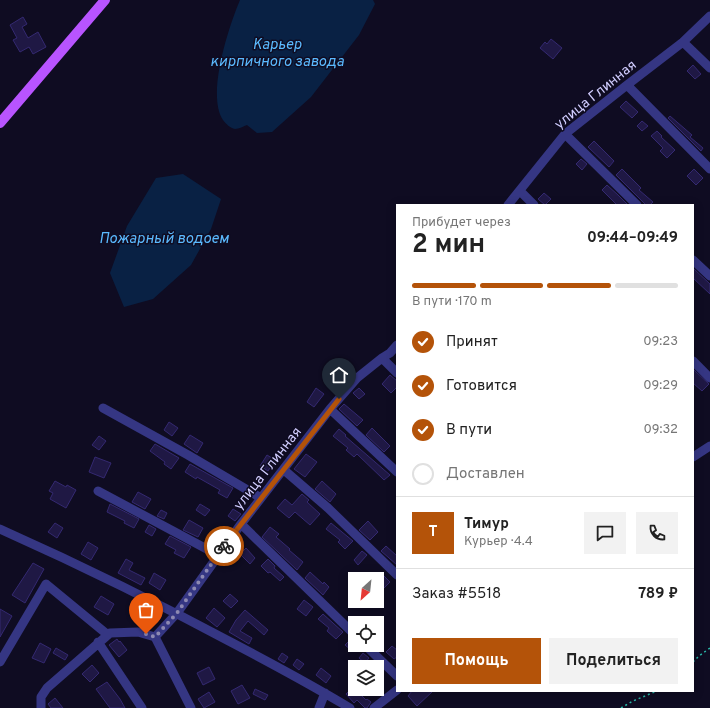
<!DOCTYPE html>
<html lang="ru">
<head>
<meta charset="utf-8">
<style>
	body { margin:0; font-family:Overpass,sans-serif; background:#f2f2f2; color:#222; height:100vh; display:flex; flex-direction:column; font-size:15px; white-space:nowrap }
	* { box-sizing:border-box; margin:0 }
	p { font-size:13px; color:#767676 }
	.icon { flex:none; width:22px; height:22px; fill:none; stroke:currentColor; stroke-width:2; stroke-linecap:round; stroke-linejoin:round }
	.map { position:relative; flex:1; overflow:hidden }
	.side { position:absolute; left:396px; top:204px; width:298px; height:488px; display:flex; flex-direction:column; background:#fff; border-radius:0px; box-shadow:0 2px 10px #0003 }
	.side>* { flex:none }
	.needle { width:26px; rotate:207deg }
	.buttons { position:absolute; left:348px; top:572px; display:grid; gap:8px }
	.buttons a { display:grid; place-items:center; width:36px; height:36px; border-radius:0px; background:#fff; box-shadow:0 2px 10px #0003; font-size:20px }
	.pin { position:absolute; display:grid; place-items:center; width:34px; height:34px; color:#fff; margin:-41px -17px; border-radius:50% 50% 50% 0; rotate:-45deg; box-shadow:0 0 4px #0007 }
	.pin .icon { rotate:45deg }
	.courier { position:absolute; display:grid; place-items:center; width:40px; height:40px; margin:-20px; border:3px solid #b45309; border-radius:50%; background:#fff; color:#222; box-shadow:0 1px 5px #0007 }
	.overview em { font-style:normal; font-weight:700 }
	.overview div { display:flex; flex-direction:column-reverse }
	.overview { display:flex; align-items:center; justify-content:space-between; height:68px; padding:0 16px }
	h1 { font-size:26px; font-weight:700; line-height:30px }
	.bar { display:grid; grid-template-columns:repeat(4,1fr); gap:6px 4px; align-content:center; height:48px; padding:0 16px }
	.bar i { height:5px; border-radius:3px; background:#e0e0e0 }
	.bar .current { background:#b45309 }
	.bar p { grid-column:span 4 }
	.line { display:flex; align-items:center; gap:10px; padding:0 16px; border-top:1px solid #e0e0e0 }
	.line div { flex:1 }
	.round { display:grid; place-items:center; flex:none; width:42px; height:42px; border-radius:0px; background:#f2f2f2 }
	ol { padding:0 16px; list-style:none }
	li { display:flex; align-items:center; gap:12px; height:44px }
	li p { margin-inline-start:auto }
	li .icon { padding:4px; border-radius:50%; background:#b45309; color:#fff; stroke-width:4 }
	li:last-child { color:#767676 }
	li i { width:22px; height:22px; border:2px solid #e0e0e0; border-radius:50% }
	.action { display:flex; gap:8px; margin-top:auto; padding:8px 16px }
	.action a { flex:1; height:46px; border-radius:0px; background:#b45309; color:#fff; font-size:16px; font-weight:700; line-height:46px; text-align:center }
	.action a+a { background:#f2f2f2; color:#222 }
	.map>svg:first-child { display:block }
	.water { fill:#092144 }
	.building { fill:#1f1844; stroke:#342971 }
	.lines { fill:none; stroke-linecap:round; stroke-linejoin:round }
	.path { stroke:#29b8a9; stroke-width:1.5; stroke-dasharray:2 3; stroke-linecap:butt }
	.minor { stroke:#353683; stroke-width:9 }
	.major { stroke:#b854ff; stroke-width:10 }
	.done { stroke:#8d89b2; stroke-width:4; stroke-dasharray:0 7.2 }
	.route { stroke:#b45309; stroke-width:5 }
	.labels { text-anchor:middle; stroke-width:3; stroke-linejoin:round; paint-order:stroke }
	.street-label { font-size:14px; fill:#d1cdff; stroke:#0f0c22 }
	.water-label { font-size:15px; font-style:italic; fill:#5bbaff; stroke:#0f0c22 }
</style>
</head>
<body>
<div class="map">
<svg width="710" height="708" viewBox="0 0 710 708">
	<rect width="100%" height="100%" fill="#0f0c22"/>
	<path class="water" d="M 240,0 L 373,0 L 375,4 L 359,35 L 311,97 L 272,132 L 257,133 L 247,125 C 244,126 239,129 235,129 C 230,128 226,124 223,120 C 206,95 229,26 240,0 Z
		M 183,174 L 221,199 L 211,229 L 191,265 L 153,299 L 124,307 L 110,273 L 127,226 L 156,178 Z"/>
	<path class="building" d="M 23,17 L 27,24 L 22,27 L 28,38 L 38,32 L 46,47 L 33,54 L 29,47 L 20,52 L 13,40 L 17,38 L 10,25 Z
		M 551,39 L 562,48 L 553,59 L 540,48 L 545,42 L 547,44 Z
		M 693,65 L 701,74 L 695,79 L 687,71 Z
		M 626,101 L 638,112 L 632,118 L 620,107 Z
		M 670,116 L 692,135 L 690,137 L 703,148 L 701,151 L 668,118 Z
		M 642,121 L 648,126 L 642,131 L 637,126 Z
		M 657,131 L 662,136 L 661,137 L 675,150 L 667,158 L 660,151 L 663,148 L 651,136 Z
		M 594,141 L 614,161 L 609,167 L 588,147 Z
		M 581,159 L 587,164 L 582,170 L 576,164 Z
		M 622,169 L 641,188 L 639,190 L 653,202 L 650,205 L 646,205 L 616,175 Z
		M 694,169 L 703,178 L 696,185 L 687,176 Z
		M 607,185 L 618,195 L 628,205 L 617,205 L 602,190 Z
		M 544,193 L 551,199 L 545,205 L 538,199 Z
		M 693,268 L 710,284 L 710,294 L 693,278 Z
		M 693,369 L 709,384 L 702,391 L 693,383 Z
		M 390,375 L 397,381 L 397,387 L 391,393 L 382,384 Z
		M 316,388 L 324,394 L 314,407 L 307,402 Z
		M 359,388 L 365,394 L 359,399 L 353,393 Z
		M 344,404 L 363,420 L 357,426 L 339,409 Z
		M 169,422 L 178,428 L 172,436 L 164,430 Z
		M 372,428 L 390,446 L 384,452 L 366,435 Z
		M 339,429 L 346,435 L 345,436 L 390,475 L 384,480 L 357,454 L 354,457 L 346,450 L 348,448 L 333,436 Z
		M 190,435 L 203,443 L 197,453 L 184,444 Z
		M 99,436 L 106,441 L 99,450 L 92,445 Z
		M 155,444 L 179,458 L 171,469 L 164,464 L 165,462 L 150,451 Z
		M 306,454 L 317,462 L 305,477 L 294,469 Z
		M 267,455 L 275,460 L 268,471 L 260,466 Z
		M 95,457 L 111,463 L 104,478 L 89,472 Z
		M 190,464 L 233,488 L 227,498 L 218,493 L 220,490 L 197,477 L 196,479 L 185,472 Z
		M 55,481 L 66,487 L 67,485 L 76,490 L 66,508 L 50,499 L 53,493 L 49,491 Z
		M 322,481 L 336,494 L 330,502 L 315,489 Z
		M 138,492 L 151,499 L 145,509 L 132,502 Z
		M 302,494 L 309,500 L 307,502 L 320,514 L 310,525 L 295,512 L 289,518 L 277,508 L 285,499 L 292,505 Z
		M 110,504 L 139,519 L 134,528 L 124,523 L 125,521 L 107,512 Z
		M 200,504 L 210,510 L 205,516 L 196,510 Z
		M 233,509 L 241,514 L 235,521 L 228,516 Z
		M 161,510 L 167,513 L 164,519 L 157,516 Z
		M 189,520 L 203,528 L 198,537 L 183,530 Z
		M 368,521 L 378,532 L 370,540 L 359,530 Z
		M 55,523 L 63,528 L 57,538 L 48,532 Z
		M 331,523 L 353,541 L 345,549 L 338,542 L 340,540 L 326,529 Z
		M 149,525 L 156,529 L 152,536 L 145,532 Z
		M 270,527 L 279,534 L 276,537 L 290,549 L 289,550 L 303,562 L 297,570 L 262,537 Z
		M 170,536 L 191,547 L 184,558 L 174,553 L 176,550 L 165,544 Z
		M 88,542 L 98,548 L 91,560 L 81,554 Z
		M 386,546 L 397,556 L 397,565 L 381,551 Z
		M 246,548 L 255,558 L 250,564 L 240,554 Z
		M 362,551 L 367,555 L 358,565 L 354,560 Z
		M 126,559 L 133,563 L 129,570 L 145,578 L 141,585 L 118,573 Z
		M 268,559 L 275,566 L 274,568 L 284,577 L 280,581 L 270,572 L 268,573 L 261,566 Z
		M 33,563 L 44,569 L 25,603 L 12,595 Z
		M 310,572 L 323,584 L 324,582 L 329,587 L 323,595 L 305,578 Z
		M 154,573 L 166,580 L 160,590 L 149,583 Z
		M 384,576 L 390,582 L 384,588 L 378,583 Z
		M 230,594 L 238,601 L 231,608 L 223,601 Z
		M 101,596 L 114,604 L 108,615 L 94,607 Z
		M 304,600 L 313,607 L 306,616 L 297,609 Z
		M 139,602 L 153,611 L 146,624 L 132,616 Z
		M 214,608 L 225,618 L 217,627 L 206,618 Z
		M 0,609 L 12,616 L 0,637 Z
		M 245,610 L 268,630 L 264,635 L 248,621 L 240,631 L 252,638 L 249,644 L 229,632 L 236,620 Z
		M 323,614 L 343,632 L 336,639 L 327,631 L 329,628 L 318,619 Z
		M 117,639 L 119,642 L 120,641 L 127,650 L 119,657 L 109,645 Z
		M 350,640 L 355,645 L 351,650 L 345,645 Z
		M 40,643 L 51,649 L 44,663 L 32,658 Z
		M 392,646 L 397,650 L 397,657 L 394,659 L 386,652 Z
		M 56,648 L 68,655 L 65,660 L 53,653 Z
		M 282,653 L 288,657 L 284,663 L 278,659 Z
		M 363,653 L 369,658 L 365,663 L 359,658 Z
		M 297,659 L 304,664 L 299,670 L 293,665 Z
		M 92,665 L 99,673 L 90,682 L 82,674 Z
		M 209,667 L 215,679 L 203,685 L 197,673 Z
		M 321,668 L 331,676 L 326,683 L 316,675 Z
		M 107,682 L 120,699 L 125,708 L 110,708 L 96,689 Z
		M 242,685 L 250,698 L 238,704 L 231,691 Z
		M 353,687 L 366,700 L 367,699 L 371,702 L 367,708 L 365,708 L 357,700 L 354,703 L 346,694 Z
		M 255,689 L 268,695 L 265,700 L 253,694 Z
		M 412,691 L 433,691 L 417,706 L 408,696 Z
		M 209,692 L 215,702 L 204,708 L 198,699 Z
		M 55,698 L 63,708 L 51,708 L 48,704 Z"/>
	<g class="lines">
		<path class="path" d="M 693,662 L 699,656 L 710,648
			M 621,708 L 633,701 L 657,691"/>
		<path class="minor" d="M 683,42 L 710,68
			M 627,85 L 710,169
			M 565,134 L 637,205
			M 520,191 L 534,205
			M 508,205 L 565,134 L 627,85 L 683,42 L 710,16
			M 693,260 L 710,276
			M 382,358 L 397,373
			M 693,361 L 710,378
			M 103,408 L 188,455 L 261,498
			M 330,409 L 397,472
			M 693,457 L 710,446
			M 284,470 L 328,508 L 397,575
			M 98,491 L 218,555
			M 241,524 L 355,635
			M 0,529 C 83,566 164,606 244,649 C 280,668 315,687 350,708
			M 155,637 L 177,613 L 241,524 L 330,409 L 357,378 L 382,358 L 390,353 L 397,345
			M 155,637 L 191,708
			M 98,642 L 142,708
			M 365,645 L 397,676
			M 0,662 L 46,584 L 108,635
			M 41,708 L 41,697 L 47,688 L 110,633 L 138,632 L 155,637
			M 319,708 L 325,693
			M 374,708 L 397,690"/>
		<path class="major" d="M 0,123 L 105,0"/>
	</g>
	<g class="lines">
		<path class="done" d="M 146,634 L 155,637 L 177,613 L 224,546"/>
		<path class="route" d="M 224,546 L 339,399"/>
	</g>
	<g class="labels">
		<g class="street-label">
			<text transform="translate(595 94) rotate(-39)" y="5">улица Глинная</text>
			<text transform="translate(267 468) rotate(-52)" y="5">улица Глинная</text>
		</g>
		<g class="water-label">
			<text x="277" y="49">Карьер<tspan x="277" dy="17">кирпичного завода</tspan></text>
			<text x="164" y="243">Пожарный водоем</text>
		</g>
	</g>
</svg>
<div class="buttons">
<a><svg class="needle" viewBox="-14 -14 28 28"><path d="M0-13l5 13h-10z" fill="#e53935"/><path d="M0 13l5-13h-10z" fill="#767676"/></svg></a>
<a><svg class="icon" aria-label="locate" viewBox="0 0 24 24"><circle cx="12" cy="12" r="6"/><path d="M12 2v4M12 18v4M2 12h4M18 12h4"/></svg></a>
<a><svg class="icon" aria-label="layers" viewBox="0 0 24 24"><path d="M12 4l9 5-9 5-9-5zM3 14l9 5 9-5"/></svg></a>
</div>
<div class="pin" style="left:146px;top:634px;background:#ea580c"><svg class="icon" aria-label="bag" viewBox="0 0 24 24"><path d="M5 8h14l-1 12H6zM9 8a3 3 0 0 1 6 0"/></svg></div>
<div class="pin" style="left:339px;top:399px;background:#1f2937"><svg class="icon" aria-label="home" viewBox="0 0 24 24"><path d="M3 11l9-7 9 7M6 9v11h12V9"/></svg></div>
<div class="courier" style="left:224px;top:546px"><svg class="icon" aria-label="bike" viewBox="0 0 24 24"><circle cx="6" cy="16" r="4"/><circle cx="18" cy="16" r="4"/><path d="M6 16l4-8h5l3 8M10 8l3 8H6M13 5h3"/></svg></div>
<section class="side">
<div class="overview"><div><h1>2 мин</h1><p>Прибудет через</p></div><em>09:44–09:49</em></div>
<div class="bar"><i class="current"></i><i class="current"></i><i class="current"></i><i></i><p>В пути · 170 m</p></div>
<ol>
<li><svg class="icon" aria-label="check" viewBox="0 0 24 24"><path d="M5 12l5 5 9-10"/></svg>Принят<p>09:23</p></li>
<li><svg class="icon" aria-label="check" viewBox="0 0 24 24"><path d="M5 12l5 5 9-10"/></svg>Готовится<p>09:29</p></li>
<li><svg class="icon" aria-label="check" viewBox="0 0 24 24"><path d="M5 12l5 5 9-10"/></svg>В пути<p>09:32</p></li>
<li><i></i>Доставлен</li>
</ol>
<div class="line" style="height:72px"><b class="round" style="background:#b45309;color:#fff">Т</b><div><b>Тимур</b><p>Курьер · 4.4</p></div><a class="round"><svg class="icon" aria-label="chat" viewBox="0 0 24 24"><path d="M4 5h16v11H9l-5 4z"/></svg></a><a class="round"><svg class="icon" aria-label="phone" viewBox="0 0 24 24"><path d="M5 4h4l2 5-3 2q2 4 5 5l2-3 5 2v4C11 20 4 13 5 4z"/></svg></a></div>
<div class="line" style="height:52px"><div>Заказ #5518</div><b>789 ₽</b></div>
<div class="action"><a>Помощь</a><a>Поделиться</a></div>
</section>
</div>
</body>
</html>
